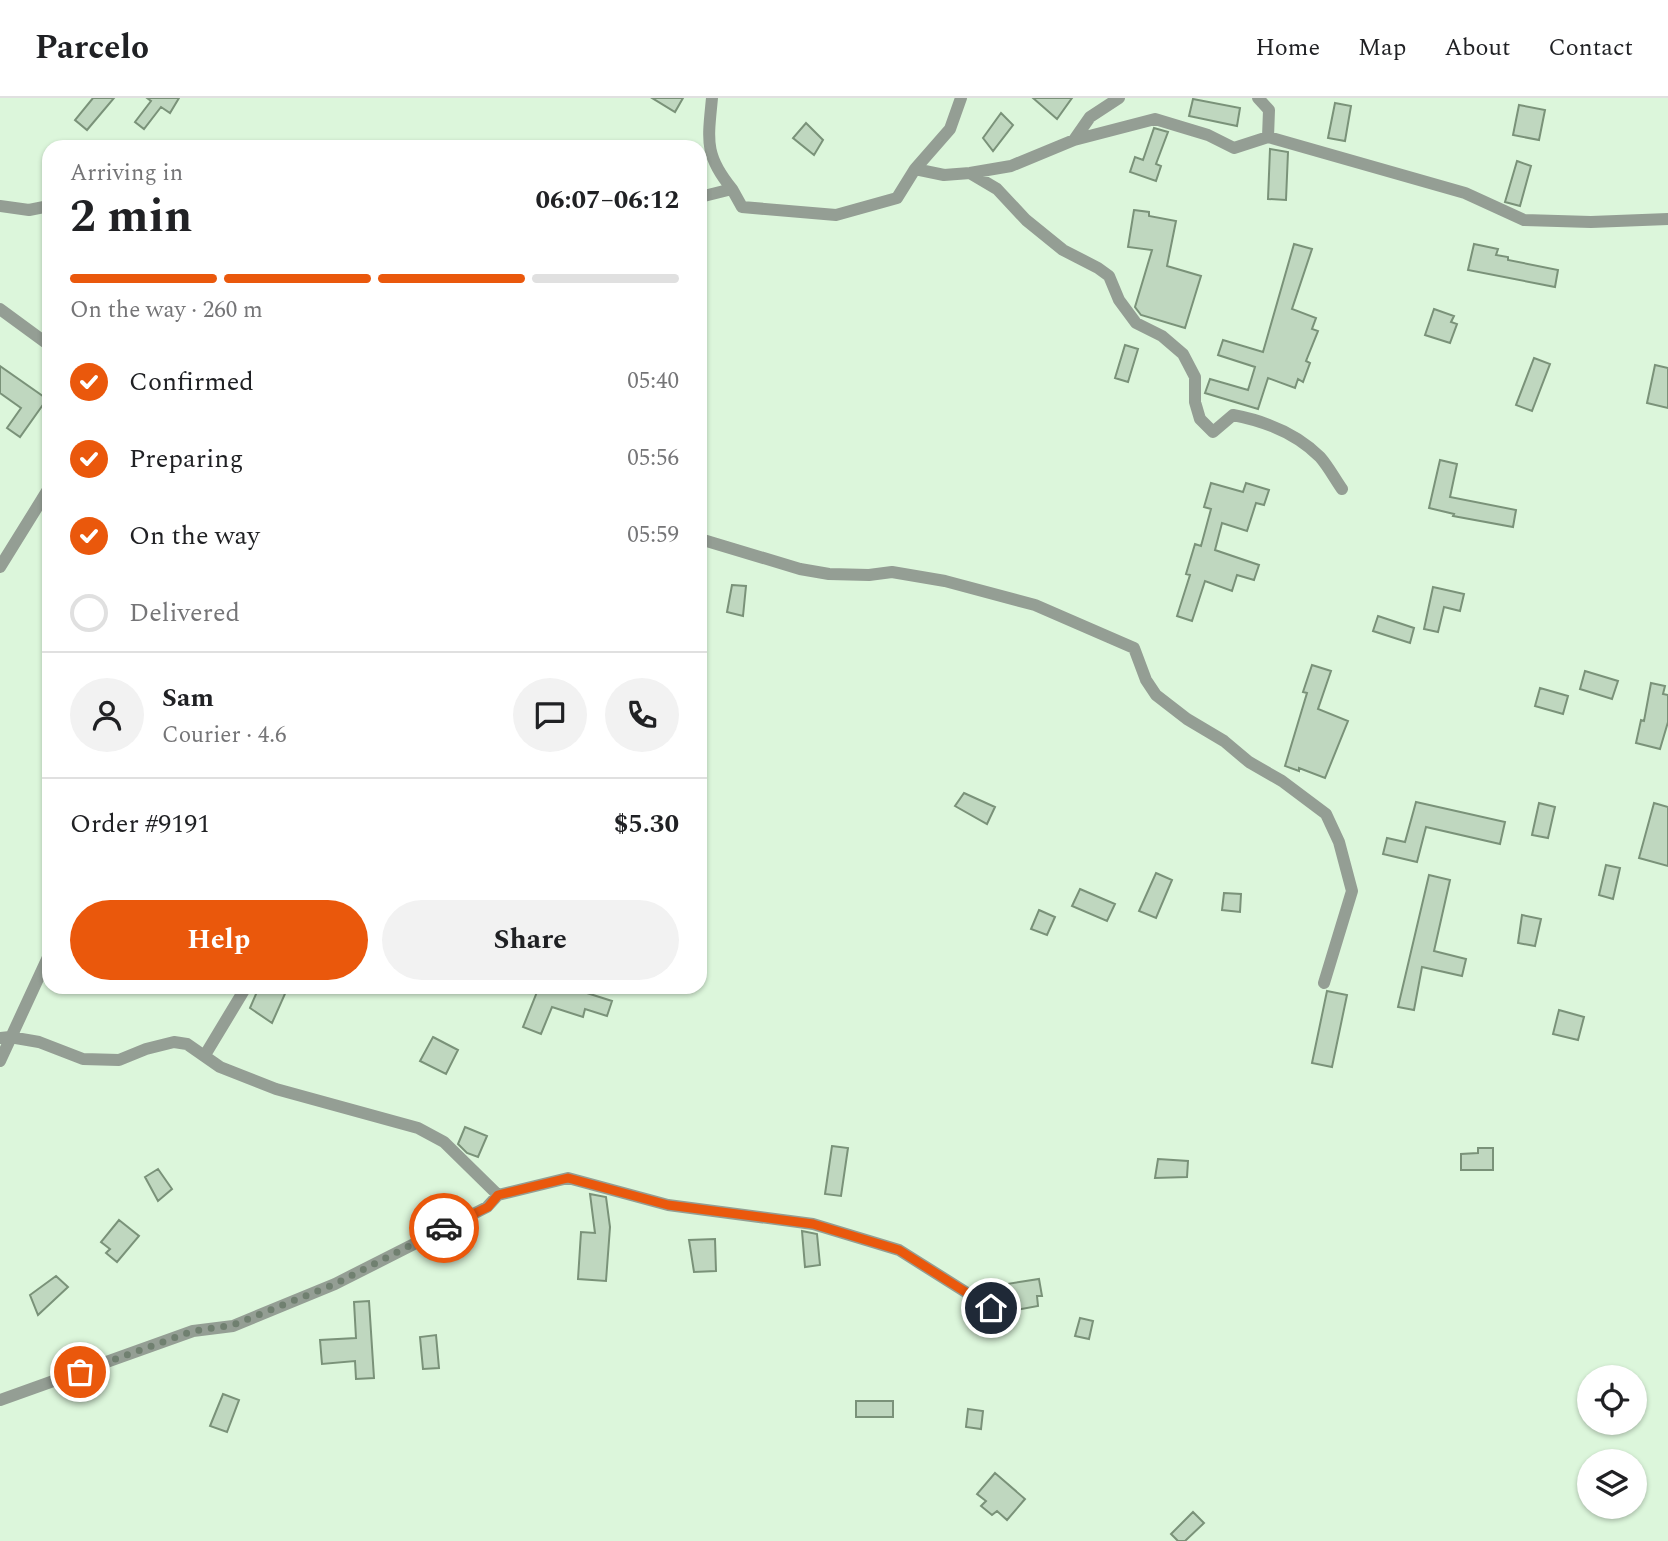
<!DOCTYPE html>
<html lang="en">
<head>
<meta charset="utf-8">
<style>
	body { margin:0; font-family:Spectral,serif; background:#f2f2f2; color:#202124; height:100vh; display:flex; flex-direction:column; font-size:26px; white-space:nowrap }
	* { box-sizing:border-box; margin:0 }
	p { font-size:23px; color:#757577 }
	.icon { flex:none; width:38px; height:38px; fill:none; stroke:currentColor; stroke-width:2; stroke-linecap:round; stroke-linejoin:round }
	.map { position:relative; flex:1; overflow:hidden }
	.details { position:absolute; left:42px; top:42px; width:665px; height:854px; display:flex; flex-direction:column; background:#fff; border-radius:21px; box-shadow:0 2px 5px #0004 }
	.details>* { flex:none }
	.fabs { position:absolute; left:1577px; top:1267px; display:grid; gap:14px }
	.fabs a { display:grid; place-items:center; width:70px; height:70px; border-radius:50%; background:#fff; box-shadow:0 2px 5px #0004; font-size:35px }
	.pin { position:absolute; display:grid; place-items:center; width:60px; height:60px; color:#fff; margin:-30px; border:4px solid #fff; border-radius:50%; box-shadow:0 2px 7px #0007 }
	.courier { position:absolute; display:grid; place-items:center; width:70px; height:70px; margin:-35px; border:5px solid #ea580c; border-radius:50%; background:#fff; color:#222; box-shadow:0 2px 9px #0007 }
	.overview em { font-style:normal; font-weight:700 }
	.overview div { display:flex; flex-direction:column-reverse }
	.overview { display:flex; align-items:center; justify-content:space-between; height:119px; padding:0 28px }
	h1 { font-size:46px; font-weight:700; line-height:52px }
	.bar { display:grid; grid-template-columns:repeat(4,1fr); gap:10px 7px; align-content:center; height:84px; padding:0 28px }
	.bar i { height:9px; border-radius:5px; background:#e0e0e0 }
	.bar .active { background:#ea580c }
	.bar p { grid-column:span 4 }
	.line { display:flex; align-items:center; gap:18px; padding:0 28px; border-top:2px solid #e0e0e0 }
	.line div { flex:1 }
	.round { display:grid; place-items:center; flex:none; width:74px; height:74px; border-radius:37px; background:#f2f2f2 }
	ol { padding:0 28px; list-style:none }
	li { display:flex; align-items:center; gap:21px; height:77px }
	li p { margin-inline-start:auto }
	li .icon { padding:7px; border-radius:50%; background:#ea580c; color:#fff; stroke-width:4 }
	li:last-child { color:#757577 }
	li i { width:38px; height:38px; border:4px solid #e0e0e0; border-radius:50% }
	.primary-button { display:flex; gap:14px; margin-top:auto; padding:14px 28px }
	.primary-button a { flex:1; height:80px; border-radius:42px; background:#ea580c; color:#fff; font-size:28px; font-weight:700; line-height:80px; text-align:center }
	.primary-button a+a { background:#f2f2f2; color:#202124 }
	header { display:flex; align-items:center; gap:42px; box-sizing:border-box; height:98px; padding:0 35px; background:#fff; border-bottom:2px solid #e0e0e0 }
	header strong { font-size:33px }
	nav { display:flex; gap:38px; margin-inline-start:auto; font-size:24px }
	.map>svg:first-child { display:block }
	.building { fill:#bfd7bf; stroke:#7a9279; stroke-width:2 }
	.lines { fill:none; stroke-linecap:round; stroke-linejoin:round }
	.minor { stroke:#949e94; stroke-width:12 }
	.done { stroke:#708070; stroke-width:7; stroke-dasharray:0 12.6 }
	.route { stroke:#ea580c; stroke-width:9 }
</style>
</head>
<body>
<header>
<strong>Parcelo</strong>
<nav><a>Home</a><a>Map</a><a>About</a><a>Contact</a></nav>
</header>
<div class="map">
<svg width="1668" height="1443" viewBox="0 0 1668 1443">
	<rect width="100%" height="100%" fill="#dcf6db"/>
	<path class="building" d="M 93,0 L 114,0 L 87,32 L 75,22 Z
		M 147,0 L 179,0 L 170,15 L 161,9 L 144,31 L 135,24 L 151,3 Z
		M 652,0 L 683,0 L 675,14 Z
		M 1033,0 L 1072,0 L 1057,21 Z
		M 1193,1 L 1240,10 L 1237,28 L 1189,18 Z
		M 1335,5 L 1351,8 L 1345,43 L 1328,40 Z
		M 1519,7 L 1545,12 L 1539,42 L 1513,37 Z
		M 1001,15 L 1013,27 L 993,53 L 983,40 Z
		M 806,25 L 823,42 L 814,57 L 793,40 Z
		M 1154,30 L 1168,34 L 1156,66 L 1161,68 L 1156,83 L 1130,74 L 1135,59 L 1143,62 Z
		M 1270,51 L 1288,54 L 1286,102 L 1268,101 Z
		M 1517,63 L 1531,68 L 1520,108 L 1505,104 Z
		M 1134,112 L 1149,114 L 1149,118 L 1176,123 L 1167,168 L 1201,178 L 1185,230 L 1141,217 L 1135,209 L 1152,152 L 1128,149 Z
		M 1294,146 L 1312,151 L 1292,211 L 1316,220 L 1312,231 L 1318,233 L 1306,263 L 1310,265 L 1303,284 L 1298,281 L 1295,290 L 1268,280 L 1258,311 L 1205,295 L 1210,281 L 1248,292 L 1255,269 L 1218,257 L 1223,242 L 1263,254 Z
		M 1474,146 L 1498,151 L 1496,157 L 1508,159 L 1508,162 L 1558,172 L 1555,189 L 1468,172 Z
		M 1434,211 L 1454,218 L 1451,224 L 1457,226 L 1450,245 L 1425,237 Z
		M 1125,247 L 1138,251 L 1128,284 L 1115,280 Z
		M 1534,260 L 1550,266 L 1532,313 L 1516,307 Z
		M 1655,267 L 1668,270 L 1668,310 L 1647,305 Z
		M 0,268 L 47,301 L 20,339 L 7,330 L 21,310 L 0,295 Z
		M 1440,362 L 1457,366 L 1450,399 L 1516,412 L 1513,429 L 1453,418 L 1454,416 L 1429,410 Z
		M 1211,385 L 1243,394 L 1246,385 L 1269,392 L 1264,407 L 1256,405 L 1247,433 L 1222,425 L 1215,452 L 1259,467 L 1254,482 L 1237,477 L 1232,493 L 1205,483 L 1192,523 L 1177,518 L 1190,477 L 1186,476 L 1195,446 L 1201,448 L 1211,411 L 1204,409 Z
		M 732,487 L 746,488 L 743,518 L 727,514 Z
		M 1433,489 L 1464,496 L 1460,513 L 1444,509 L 1438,534 L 1424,531 Z
		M 1378,518 L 1414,530 L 1410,545 L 1373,533 Z
		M 1312,567 L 1331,573 L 1318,611 L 1348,623 L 1325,680 L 1299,670 L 1299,673 L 1285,668 L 1307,595 L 1303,594 Z
		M 1585,573 L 1618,583 L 1612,601 L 1580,591 Z
		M 1651,585 L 1665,588 L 1663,596 L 1668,597 L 1668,624 L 1660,651 L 1636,645 L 1641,622 L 1644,623 Z
		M 1540,590 L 1568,598 L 1563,616 L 1535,608 Z
		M 964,695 L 995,709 L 987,726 L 955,708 Z
		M 1416,704 L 1505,724 L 1500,746 L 1426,729 L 1417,764 L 1383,756 L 1387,740 L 1405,744 Z
		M 1539,705 L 1555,709 L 1548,740 L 1532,737 Z
		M 1654,705 L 1668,709 L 1668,768 L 1639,760 Z
		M 1606,767 L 1620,770 L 1613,801 L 1599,797 Z
		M 1156,775 L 1172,782 L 1156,820 L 1139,813 Z
		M 1429,777 L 1450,782 L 1434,853 L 1466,861 L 1462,878 L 1422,869 L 1414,912 L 1398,909 Z
		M 1080,791 L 1115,806 L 1107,823 L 1072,808 Z
		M 1224,795 L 1241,796 L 1240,814 L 1222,812 Z
		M 1039,812 L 1055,819 L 1047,837 L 1031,831 Z
		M 1522,817 L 1541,821 L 1535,848 L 1518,845 Z
		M 259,889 L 288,889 L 272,925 L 250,910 Z
		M 539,889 L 568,889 L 612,903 L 607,918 L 585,911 L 583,919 L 552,909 L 541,936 L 523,929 Z
		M 1327,893 L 1347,897 L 1332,969 L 1312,965 Z
		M 1559,912 L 1584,919 L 1578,942 L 1553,936 Z
		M 433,939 L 458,952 L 446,976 L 420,963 Z
		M 465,1029 L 487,1038 L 478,1059 L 467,1055 L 458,1046 Z
		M 832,1048 L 848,1050 L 841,1098 L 825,1096 Z
		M 1478,1050 L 1493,1050 L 1493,1072 L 1461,1072 L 1461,1056 L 1478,1055 Z
		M 1158,1061 L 1188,1063 L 1187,1079 L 1155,1080 Z
		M 158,1071 L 172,1091 L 158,1103 L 145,1079 Z
		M 590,1096 L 606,1099 L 610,1129 L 606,1183 L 578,1181 L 581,1134 L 595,1135 Z
		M 119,1122 L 139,1138 L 117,1164 L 106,1155 L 110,1151 L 101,1144 Z
		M 802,1133 L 817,1136 L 820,1167 L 805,1169 Z
		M 715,1141 L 716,1173 L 694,1174 L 689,1142 Z
		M 56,1178 L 68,1189 L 38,1217 L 30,1197 Z
		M 1039,1181 L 1042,1198 L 1037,1198 L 1038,1208 L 1011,1213 L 1007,1186 Z
		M 369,1203 L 374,1280 L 356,1281 L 355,1263 L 322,1266 L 320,1242 L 356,1240 L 354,1204 Z
		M 1080,1220 L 1093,1223 L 1089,1241 L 1075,1238 Z
		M 436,1237 L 439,1270 L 423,1271 L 420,1239 Z
		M 223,1296 L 239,1302 L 227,1334 L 210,1328 Z
		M 856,1303 L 893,1303 L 893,1319 L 856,1319 Z
		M 968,1311 L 983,1313 L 981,1331 L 966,1329 Z
		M 995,1375 L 1025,1401 L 1007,1422 L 997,1413 L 992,1417 L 981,1408 L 986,1403 L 977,1396 Z
		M 1193,1414 L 1204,1425 L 1185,1443 L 1178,1443 L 1171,1436 Z"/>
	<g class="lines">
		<path class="minor" d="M 712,0 C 708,42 704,57 732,91
			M 1258,0 L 1269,12 L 1268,39
			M 1074,42 L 1090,19 L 1119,0
			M 915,71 L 950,31 L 961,0
			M 970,75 L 997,91 L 1026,122 L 1063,152 L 1098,170 L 1109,178 L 1119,202 L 1136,225 L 1162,238 L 1183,256 L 1195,279 L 1195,304 L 1200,321 L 1213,334 L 1233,317 C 1265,323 1297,336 1320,359 C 1328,368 1335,381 1342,391
			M 700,99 L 732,91 L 742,109 L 836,117 L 897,100 L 915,71 L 944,77 L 970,75 L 1011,68 L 1074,42 L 1155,21 L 1208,37 L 1234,50 L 1268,39 L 1465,95 L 1524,122 L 1591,124 L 1668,121
			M 0,108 L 29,112 L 49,108
			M 0,211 L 49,247
			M 700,441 L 800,471 L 829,476 L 869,477 L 892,474 L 945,483 L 1035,507 L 1134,550 L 1146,582 L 1156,597 L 1187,621 L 1224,643 L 1249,664 L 1282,683 L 1326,716 L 1339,744 L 1352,793 L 1324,885
			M 0,469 L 49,390
			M 0,940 L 10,939 L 39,944 L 83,961 L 119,962 L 146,951 L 174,944 L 187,946 L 220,969 L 276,991 L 418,1030 L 444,1044 L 498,1097
			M 205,957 L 246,889
			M 0,963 L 49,857
			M 0,1302 L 193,1233 L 233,1228 L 335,1186 L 487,1109 L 498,1097 L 568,1080 L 668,1107 L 813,1126 L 899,1152 L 991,1210"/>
	</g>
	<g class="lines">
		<path class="done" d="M 80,1274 L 193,1233 L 233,1227 L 335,1186 L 444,1130"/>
		<path class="route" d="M 444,1130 L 488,1109 L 498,1097 L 568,1080 L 668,1107 L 813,1126 L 899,1152 L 991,1210"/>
	</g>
</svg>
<div class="fabs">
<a><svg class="icon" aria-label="locate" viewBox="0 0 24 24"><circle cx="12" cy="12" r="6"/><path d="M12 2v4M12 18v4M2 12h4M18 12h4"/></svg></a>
<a><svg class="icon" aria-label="layers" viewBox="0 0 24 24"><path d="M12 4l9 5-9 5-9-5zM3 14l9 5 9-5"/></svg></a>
</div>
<div class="pin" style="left:80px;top:1274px;background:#ea580c"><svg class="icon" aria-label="bag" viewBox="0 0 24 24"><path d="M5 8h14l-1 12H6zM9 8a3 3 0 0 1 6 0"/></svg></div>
<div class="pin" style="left:991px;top:1210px;background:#1f2937"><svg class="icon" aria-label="home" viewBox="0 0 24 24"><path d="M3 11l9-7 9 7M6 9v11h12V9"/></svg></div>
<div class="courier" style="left:444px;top:1130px"><svg class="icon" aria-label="car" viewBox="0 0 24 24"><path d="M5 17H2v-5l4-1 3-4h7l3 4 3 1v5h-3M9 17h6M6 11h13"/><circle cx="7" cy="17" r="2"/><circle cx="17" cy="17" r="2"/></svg></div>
<section class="details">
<div class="overview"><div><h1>2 min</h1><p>Arriving in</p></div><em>06:07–06:12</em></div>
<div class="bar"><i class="active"></i><i class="active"></i><i class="active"></i><i></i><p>On the way · 260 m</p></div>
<ol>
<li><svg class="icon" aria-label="check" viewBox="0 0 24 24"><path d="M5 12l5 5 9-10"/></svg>Confirmed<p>05:40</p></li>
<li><svg class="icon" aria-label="check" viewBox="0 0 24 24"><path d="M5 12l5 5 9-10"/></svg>Preparing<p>05:56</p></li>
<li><svg class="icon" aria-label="check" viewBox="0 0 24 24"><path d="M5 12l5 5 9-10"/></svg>On the way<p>05:59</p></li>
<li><i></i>Delivered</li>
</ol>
<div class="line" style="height:126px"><a class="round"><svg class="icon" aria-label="person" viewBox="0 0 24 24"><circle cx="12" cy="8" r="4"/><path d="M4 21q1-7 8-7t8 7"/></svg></a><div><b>Sam</b><p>Courier · 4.6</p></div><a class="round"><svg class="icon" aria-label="chat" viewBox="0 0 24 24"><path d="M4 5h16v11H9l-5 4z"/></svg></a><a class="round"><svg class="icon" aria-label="phone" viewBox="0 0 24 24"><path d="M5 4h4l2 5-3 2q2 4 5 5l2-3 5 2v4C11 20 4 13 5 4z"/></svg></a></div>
<div class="line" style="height:91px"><div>Order #9191</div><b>$5.30</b></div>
<div class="primary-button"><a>Help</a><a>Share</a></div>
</section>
</div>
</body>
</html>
